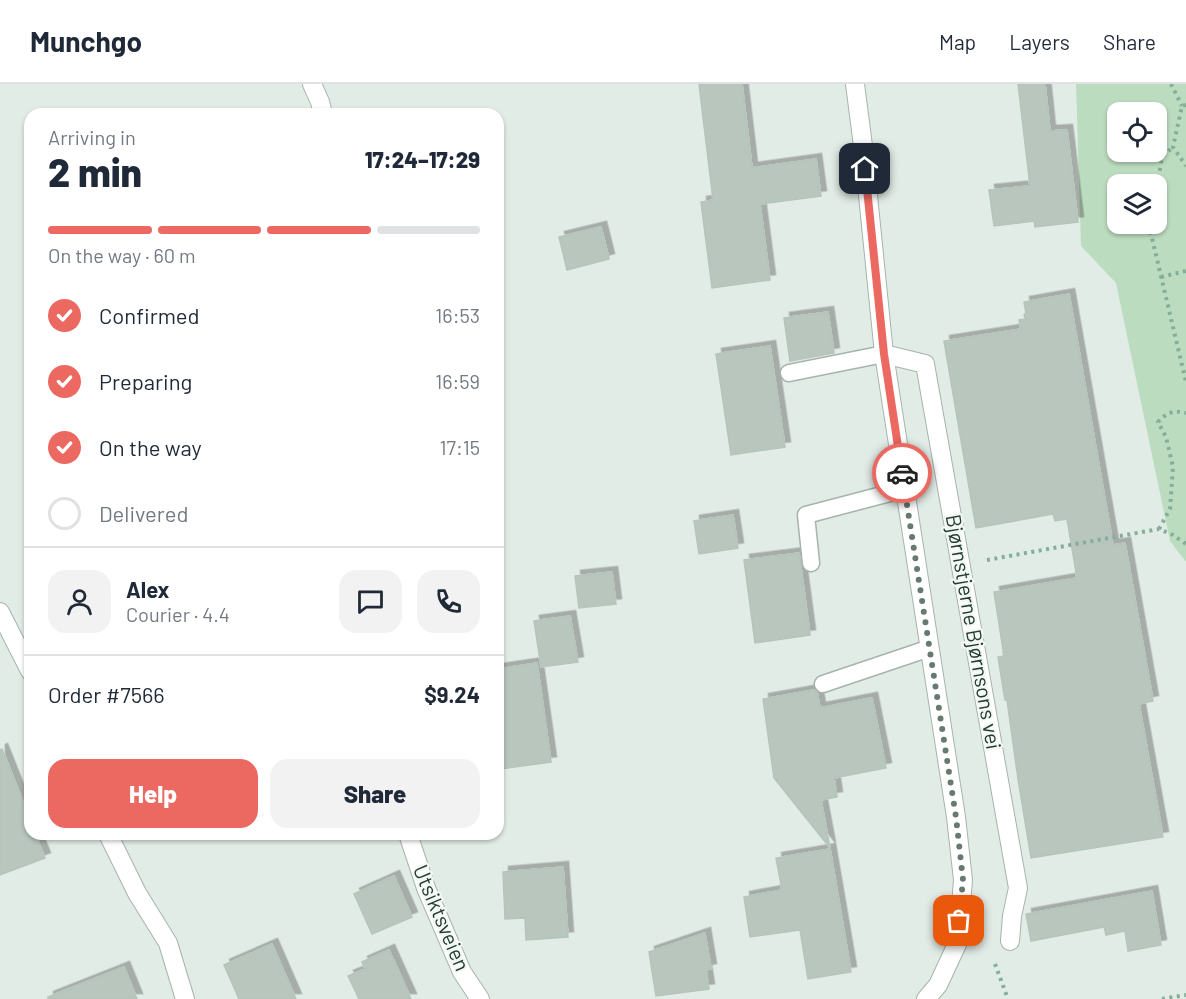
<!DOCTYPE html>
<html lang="en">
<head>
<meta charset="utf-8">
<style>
	body { margin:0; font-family:Barlow,sans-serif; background:#f2f2f3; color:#1f2937; height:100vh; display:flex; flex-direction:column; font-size:22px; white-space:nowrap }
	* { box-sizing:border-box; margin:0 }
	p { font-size:20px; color:#747a83 }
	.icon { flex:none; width:33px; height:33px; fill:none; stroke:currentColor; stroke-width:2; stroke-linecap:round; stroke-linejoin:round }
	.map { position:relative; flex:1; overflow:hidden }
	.details { position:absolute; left:24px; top:24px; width:480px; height:732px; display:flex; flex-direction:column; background:#fff; border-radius:18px; box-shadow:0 2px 4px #0004 }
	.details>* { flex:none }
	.buttons { position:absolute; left:1107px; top:18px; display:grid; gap:12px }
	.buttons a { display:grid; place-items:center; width:60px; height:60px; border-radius:12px; background:#fff; box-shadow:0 2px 4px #0004; font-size:30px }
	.pin { position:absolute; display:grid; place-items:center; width:51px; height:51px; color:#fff; margin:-26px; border-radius:12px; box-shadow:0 3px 9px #0006 }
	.courier { position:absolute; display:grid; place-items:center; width:60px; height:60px; margin:-30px; border:4px solid #eb6961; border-radius:50%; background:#fff; color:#222; box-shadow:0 2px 8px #0007 }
	.summary em { font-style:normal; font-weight:800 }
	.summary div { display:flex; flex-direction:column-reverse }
	.summary { display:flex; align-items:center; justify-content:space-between; height:102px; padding:0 24px }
	h1 { font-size:39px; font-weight:800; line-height:45px }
	.bar { display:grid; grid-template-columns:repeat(4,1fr); gap:9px 6px; align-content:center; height:72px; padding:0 24px }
	.bar i { height:8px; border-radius:4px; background:#e0e1e3 }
	.bar .current { background:#eb6961 }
	.bar p { grid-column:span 4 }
	.line { display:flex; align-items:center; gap:15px; padding:0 24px; border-top:2px solid #e0e1e3 }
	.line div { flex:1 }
	.round { display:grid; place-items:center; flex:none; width:63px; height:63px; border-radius:18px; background:#f2f2f3 }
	ol { padding:0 24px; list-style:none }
	li { display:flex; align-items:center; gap:18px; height:66px }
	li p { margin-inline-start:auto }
	li .icon { padding:6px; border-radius:50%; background:#eb6961; color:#fff; stroke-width:4 }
	li:last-child { color:#747a83 }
	li i { width:33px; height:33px; border:3px solid #e0e1e3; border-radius:50% }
	.primary-button { display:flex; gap:12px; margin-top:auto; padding:12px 24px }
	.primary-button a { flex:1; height:69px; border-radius:18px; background:#eb6961; color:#fff; font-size:24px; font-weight:800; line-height:69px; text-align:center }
	.primary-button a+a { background:#f2f2f3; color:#1f2937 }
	header { display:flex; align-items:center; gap:36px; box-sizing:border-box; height:84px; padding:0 30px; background:#fff; border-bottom:2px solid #e0e1e3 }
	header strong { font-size:28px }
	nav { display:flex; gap:33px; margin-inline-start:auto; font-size:21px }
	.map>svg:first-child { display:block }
	.green { fill:#bcdcbf; fill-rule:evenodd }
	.building { fill:#b8c6be; stroke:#b5c5bb; stroke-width:1.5; filter:url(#shadow) }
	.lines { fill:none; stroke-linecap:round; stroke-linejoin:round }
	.lane-casing { stroke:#a5b4ac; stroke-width:19 }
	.street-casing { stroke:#a5b4ac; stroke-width:20 }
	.path { stroke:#84ae99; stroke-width:4; stroke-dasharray:3 4.5; stroke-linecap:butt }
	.lane { stroke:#fff; stroke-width:16 }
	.street { stroke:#fff; stroke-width:18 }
	.done { stroke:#667a70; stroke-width:6; stroke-dasharray:0 10.8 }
	.route { stroke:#eb6961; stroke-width:8 }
	.labels { text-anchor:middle; stroke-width:4.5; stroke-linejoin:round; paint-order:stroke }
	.street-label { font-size:21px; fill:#233c31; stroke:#f3f8f4 }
</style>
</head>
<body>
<header>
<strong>Munchgo</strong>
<nav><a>Map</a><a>Layers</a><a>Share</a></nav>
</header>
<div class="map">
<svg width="1186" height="915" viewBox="0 0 1186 915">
	<defs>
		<filter id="shadow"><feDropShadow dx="5.5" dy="-5.5" stdDeviation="0" flood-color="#0004"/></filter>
	</defs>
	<rect width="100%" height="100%" fill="#e2ece6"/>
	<path class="green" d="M 1076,0 L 1186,0 L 1186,478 L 1170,457 L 1116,199 L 1081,162 ZM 1118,28 L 1156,28 L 1156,68 L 1118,68 ZM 1118,100 L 1156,100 L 1156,140 L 1118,140 Z"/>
	<path class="building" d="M 699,0 L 742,0 L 752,84 L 816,75 L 821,112 L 760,120 L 770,196 L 712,204 L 701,118 L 713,116 Z
		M 1018,0 L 1045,0 L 1050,47 L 1067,46 L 1078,138 L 1035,143 L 1034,137 L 994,142 L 989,106 L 1030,102 Z
		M 601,143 L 609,175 L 567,186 L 559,153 Z
		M 1069,210 L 1113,461 L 1125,459 L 1153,617 L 1139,620 L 1163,753 L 1031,774 L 1018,695 L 1007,616 L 1005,616 L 998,573 L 1004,572 L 994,508 L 1077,494 L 1067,435 L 1055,437 L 1053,430 L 976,444 L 944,257 L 1021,245 L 1019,236 L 1027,235 L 1024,218 Z
		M 828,228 L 834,269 L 790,277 L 784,234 Z
		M 770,262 L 785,363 L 731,371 L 716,270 Z
		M 733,431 L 738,464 L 699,470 L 694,437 Z
		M 799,469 L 810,551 L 755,559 L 744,476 Z
		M 612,488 L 616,520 L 579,524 L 575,492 Z
		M 570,532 L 578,578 L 541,583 L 534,537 Z
		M 537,579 L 551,678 L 500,685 L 498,668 L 498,585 Z
		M 814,606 L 817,608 L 820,624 L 872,614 L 886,684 L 834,694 L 837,713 L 821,716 L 830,764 L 774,694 L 763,615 Z
		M 2,665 L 23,718 L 30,715 L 30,750 L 35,750 L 45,774 L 0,791 L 0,666 Z
		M 830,765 L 851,888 L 808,895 L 800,846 L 750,853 L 744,813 L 782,806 L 776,774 Z
		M 563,783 L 568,853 L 526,856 L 525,834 L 505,835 L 503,788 Z
		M 394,792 L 412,833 L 372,850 L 354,810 Z
		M 1152,807 L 1161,861 L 1128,867 L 1125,847 L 1106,851 L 1104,843 L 1031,857 L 1026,830 Z
		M 705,849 L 711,885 L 706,886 L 709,905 L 656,912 L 649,868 Z
		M 272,860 L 296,915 L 239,915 L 224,881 Z
		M 389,866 L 411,915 L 359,915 L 348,892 L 365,885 L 362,878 Z
		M 124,883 L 137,915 L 48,915 L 48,913 Z"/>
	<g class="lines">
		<defs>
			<path id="lane" d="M 789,289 L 884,270
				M 811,479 L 806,431 L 905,405
				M 823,600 L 930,564"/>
			<path id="street" d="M 312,0 L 320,18 L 323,30
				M 855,0 L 863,62 L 884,270 L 956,733 L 963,796 L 958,858 L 938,901 L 926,915
				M 884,270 L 925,280 L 1018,804 L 1012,832 L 1010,857
				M 0,528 L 30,587
				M 108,750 L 137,809 L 168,859 L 185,915
				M 408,750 L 426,804 L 462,888 L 480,915"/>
		</defs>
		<use href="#lane" class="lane-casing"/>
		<use href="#street" class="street-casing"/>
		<path class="path" d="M 1171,0 L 1182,22
			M 1186,21 L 1182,22 L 1173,63 L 1186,82
			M 1156,109 L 1162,73 L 1173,63
			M 1152,140 L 1151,150 L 1186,298
			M 1161,193 L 1186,187
			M 1159,445 L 1170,425 L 1173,383 L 1166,353 L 1158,338 C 1167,328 1174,326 1186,329
			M 987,476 L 1159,445 L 1173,451 L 1186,460
			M 995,880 L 1008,915
			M 1162,915 L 1186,911"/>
		<use href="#lane" class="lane"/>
		<use href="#street" class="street"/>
	</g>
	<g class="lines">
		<path class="done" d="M 902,389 L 956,733 L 963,796 L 959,837"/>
		<path class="route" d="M 865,85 L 884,270 L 902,389"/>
	</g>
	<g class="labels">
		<g class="street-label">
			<text transform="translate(973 548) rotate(80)" y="7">Bjørnstjerne Bjørnsons vei</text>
			<text transform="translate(441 834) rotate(67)" y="7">Utsiktsveien</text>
		</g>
	</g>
</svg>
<div class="buttons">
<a><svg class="icon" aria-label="locate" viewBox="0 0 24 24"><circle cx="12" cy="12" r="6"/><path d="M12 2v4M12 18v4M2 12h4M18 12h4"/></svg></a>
<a><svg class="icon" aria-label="layers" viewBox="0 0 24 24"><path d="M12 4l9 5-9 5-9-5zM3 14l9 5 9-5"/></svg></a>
</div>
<div class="pin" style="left:959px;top:837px;background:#ea580c"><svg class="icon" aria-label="bag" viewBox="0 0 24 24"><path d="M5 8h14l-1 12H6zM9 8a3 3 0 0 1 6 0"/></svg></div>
<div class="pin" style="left:865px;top:85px;background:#1f2937"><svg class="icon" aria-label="home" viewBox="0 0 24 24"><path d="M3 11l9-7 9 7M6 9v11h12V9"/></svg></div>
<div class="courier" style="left:902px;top:389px"><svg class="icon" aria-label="car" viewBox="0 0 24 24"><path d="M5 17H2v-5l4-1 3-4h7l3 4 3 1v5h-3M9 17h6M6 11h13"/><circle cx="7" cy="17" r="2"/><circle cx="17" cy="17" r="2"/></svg></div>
<section class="details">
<div class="summary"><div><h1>2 min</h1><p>Arriving in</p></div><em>17:24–17:29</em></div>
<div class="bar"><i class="current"></i><i class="current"></i><i class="current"></i><i></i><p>On the way · 60 m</p></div>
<ol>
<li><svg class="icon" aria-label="check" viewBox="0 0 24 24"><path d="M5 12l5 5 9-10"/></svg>Confirmed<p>16:53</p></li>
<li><svg class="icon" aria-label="check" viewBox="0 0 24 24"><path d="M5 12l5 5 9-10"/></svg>Preparing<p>16:59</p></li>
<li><svg class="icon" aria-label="check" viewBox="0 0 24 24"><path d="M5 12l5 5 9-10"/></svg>On the way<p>17:15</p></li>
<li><i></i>Delivered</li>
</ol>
<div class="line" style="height:108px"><a class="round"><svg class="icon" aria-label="person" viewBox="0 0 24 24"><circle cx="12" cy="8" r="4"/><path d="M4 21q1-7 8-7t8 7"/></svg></a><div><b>Alex</b><p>Courier · 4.4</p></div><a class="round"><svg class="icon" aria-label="chat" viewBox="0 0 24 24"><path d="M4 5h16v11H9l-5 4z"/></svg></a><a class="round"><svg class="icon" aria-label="phone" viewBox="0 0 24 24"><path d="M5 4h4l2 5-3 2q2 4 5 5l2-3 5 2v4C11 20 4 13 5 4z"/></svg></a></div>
<div class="line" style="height:78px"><div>Order #7566</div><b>$9.24</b></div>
<div class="primary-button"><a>Help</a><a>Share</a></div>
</section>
</div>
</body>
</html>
